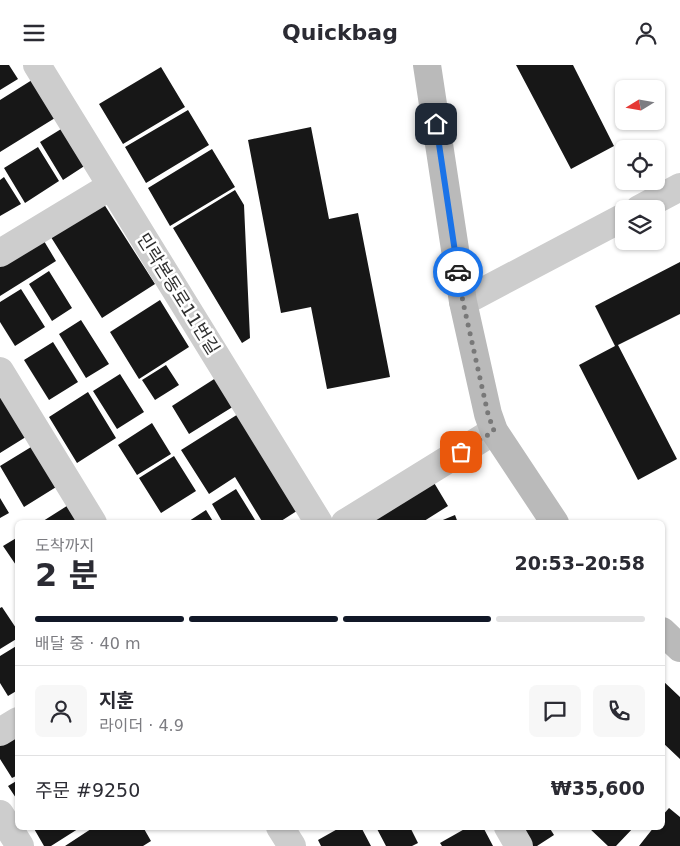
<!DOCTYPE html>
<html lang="ko">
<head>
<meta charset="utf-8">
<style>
	body { margin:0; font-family:"DejaVu Sans","Noto Sans KR",sans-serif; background:#f7f7f7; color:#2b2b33; height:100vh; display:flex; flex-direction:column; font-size:19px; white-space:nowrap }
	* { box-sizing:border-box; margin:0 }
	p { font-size:16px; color:#7c7c81 }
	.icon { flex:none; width:28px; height:28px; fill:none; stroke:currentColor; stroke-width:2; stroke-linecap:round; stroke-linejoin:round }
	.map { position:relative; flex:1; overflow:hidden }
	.side { position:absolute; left:15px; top:455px; width:650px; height:310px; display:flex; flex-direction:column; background:#fff; border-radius:8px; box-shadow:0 1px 4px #0004 }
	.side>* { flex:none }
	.needle { width:32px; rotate:259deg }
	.buttons { position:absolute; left:615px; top:15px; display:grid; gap:10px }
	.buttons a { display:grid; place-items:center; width:50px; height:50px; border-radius:8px; background:#fff; box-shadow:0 1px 4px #0004; font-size:25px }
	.pin { position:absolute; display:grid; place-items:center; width:42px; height:42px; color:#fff; margin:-21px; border-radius:10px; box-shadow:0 2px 8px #0006 }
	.courier { position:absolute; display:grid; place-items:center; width:50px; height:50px; margin:-25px; border:4px solid #1a73e8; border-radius:50%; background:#fff; color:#222; box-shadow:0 1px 6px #0007 }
	.headline em { font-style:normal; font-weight:700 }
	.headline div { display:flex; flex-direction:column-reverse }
	.headline { display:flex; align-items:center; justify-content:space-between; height:85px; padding:0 20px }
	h1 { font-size:32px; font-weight:700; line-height:38px }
	.bar { display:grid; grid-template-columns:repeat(4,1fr); gap:8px 5px; align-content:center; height:60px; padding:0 20px }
	.bar i { height:6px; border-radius:4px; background:#e1e1e2 }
	.bar .selected { background:#111827 }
	.bar p { grid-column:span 4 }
	.line { display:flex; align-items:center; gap:12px; padding:0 20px; border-top:1px solid #e1e1e2 }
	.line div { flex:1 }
	.round { display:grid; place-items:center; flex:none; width:52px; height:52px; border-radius:8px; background:#f7f7f7 }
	header { display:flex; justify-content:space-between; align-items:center; height:65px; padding:0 20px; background:#fff; font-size:22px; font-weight:700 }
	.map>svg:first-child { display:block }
	.building { fill:#171717 }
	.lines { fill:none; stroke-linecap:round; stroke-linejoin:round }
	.minor { stroke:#cdcdcd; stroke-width:28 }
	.secondary { stroke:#bababa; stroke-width:28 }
	.done { stroke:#787878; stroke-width:5; stroke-dasharray:0 9 }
	.route { stroke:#1a73e8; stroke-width:6 }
	.labels { text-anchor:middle; stroke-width:5; stroke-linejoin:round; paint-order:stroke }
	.street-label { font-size:18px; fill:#303030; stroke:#fff }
</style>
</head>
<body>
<header><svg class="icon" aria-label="menu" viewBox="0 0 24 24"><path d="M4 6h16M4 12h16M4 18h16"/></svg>Quickbag<svg class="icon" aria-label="person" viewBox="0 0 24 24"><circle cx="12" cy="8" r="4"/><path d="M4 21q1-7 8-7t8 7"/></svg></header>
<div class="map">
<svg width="680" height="781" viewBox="0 0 680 781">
	<rect width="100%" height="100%" fill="#fff"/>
	<path class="building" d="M 0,0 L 9,0 L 18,14 L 0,25 Z
		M 516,0 L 573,0 L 614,81 L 571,104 Z
		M 161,2 L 185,42 L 123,79 L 99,39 Z
		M 32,15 L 55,53 L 0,87 L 0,35 Z
		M 188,45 L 209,80 L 146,118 L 125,82 Z
		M 66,61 L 89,98 L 63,115 L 40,77 Z
		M 311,62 L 329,154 L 358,148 L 390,312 L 327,324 L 311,242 L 281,248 L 248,75 Z
		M 38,82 L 59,116 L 25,138 L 4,103 Z
		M 212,84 L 235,122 L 170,161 L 148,123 Z
		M 4,112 L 21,139 L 0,151 L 0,115 Z
		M 235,125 L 244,140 L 250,273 L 242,278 L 173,163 Z
		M 102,136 L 155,219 L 102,253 L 49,169 Z
		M 41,171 L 56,196 L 0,231 L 0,197 Z
		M 680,197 L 680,249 L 618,280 L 677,394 L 638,415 L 579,300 L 615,281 L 595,241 Z
		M 49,206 L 72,243 L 52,256 L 29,219 Z
		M 21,224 L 45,262 L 15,281 L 0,257 L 0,237 Z
		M 160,235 L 189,282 L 139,314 L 110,267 Z
		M 81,255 L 109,299 L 86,313 L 59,269 Z
		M 53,277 L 78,317 L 49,335 L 24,295 Z
		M 166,300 L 179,320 L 155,335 L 142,315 Z
		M 120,309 L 144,347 L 117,364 L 93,326 Z
		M 222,309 L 239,338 L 189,369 L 172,341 Z
		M 88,327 L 116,373 L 77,398 L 49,352 Z
		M 0,331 L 29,370 L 0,388 Z
		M 243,346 L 303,442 L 278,458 L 263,458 L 235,412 L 209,429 L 181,385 Z
		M 152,358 L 171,389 L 137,410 L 118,380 Z
		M 36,379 L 61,419 L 24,442 L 0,401 Z
		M 174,391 L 196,426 L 161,448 L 139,413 Z
		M 433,416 L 448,441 L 421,458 L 366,458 Z
		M 236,424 L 257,458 L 223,458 L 212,439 Z
		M 0,433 L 9,448 L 0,453 Z
		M 70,439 L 82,458 L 40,458 Z
		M 206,445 L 214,458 L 186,458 Z
		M 455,450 L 458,458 L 438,458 L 438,457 Z
		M 18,472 L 18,503 L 3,481 Z
		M 2,542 L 18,566 L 18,573 L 0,584 L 0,543 Z
		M 18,580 L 18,625 L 8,631 L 0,618 L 0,591 Z
		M 662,615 L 680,632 L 680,694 L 662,677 Z
		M 18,667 L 18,710 L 12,713 L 0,694 L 0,678 Z
		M 18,715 L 18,736 L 8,721 Z
		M 669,743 L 680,752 L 680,781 L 639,781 L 654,762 L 662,762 L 662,751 Z
		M 33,762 L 81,762 L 51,781 L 44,781 Z
		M 94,762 L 143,762 L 151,776 L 143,781 L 65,781 Z
		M 341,762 L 361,762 L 371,781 L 321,781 L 318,775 Z
		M 376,762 L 410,762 L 418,778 L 412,781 L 386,781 Z
		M 468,762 L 483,762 L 493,781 L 442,781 L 440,778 Z
		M 516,762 L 549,762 L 554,770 L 537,781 L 527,781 Z
		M 588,762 L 634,762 L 616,781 L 608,781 Z"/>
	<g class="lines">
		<path class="minor" d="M 37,0 L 319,458
			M 639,144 L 680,122
			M 0,188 L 111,121
			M 463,237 L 624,152
			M 0,306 L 93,458
			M 345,458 L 494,366
			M 0,667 L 18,656
			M 0,749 L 20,781
			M 280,762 L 292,781
			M 508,762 L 519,781"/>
		<path class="secondary" d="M 427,0 L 463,237 L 488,349 L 494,366 L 555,458
			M 662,566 L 680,583"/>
	</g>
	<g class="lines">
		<path class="done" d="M 458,207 L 463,237 L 488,349 L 494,366 L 461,387"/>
		<path class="route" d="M 436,59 L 458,207"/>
	</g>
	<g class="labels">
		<g class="street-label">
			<text transform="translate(178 229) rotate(58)" y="6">민락본동로11번길</text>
		</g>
	</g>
</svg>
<div class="buttons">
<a><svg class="needle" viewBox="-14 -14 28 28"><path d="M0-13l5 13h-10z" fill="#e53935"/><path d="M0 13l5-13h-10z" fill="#7c7c81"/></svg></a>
<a><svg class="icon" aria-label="locate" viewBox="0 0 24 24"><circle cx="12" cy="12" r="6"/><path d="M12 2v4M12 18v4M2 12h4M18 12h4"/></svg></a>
<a><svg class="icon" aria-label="layers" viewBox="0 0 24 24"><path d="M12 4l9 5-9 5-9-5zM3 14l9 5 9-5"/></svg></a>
</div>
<div class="pin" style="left:461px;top:387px;background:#ea580c"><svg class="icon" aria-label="bag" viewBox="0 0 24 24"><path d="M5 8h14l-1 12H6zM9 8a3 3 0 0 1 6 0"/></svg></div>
<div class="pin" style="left:436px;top:59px;background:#1f2937"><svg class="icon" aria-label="home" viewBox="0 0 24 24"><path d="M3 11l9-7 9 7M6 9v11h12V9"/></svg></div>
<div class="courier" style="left:458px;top:207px"><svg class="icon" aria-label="car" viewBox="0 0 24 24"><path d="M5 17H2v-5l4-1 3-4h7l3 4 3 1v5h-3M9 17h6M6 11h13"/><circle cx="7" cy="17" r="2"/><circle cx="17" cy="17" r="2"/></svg></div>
<section class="side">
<div class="headline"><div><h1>2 분</h1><p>도착까지</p></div><em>20:53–20:58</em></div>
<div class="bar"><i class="selected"></i><i class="selected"></i><i class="selected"></i><i></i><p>배달 중 · 40 m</p></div>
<div class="line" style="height:90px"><a class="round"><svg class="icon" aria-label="person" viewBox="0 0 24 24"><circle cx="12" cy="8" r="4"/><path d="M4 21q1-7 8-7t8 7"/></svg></a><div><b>지훈</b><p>라이더 · 4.9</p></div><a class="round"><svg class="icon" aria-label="chat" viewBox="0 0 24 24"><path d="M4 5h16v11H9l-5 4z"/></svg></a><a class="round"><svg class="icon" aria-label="phone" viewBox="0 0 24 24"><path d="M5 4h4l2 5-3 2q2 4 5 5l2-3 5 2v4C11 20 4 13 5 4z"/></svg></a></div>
<div class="line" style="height:65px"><div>주문 #9250</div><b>₩35,600</b></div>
</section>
</div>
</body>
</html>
